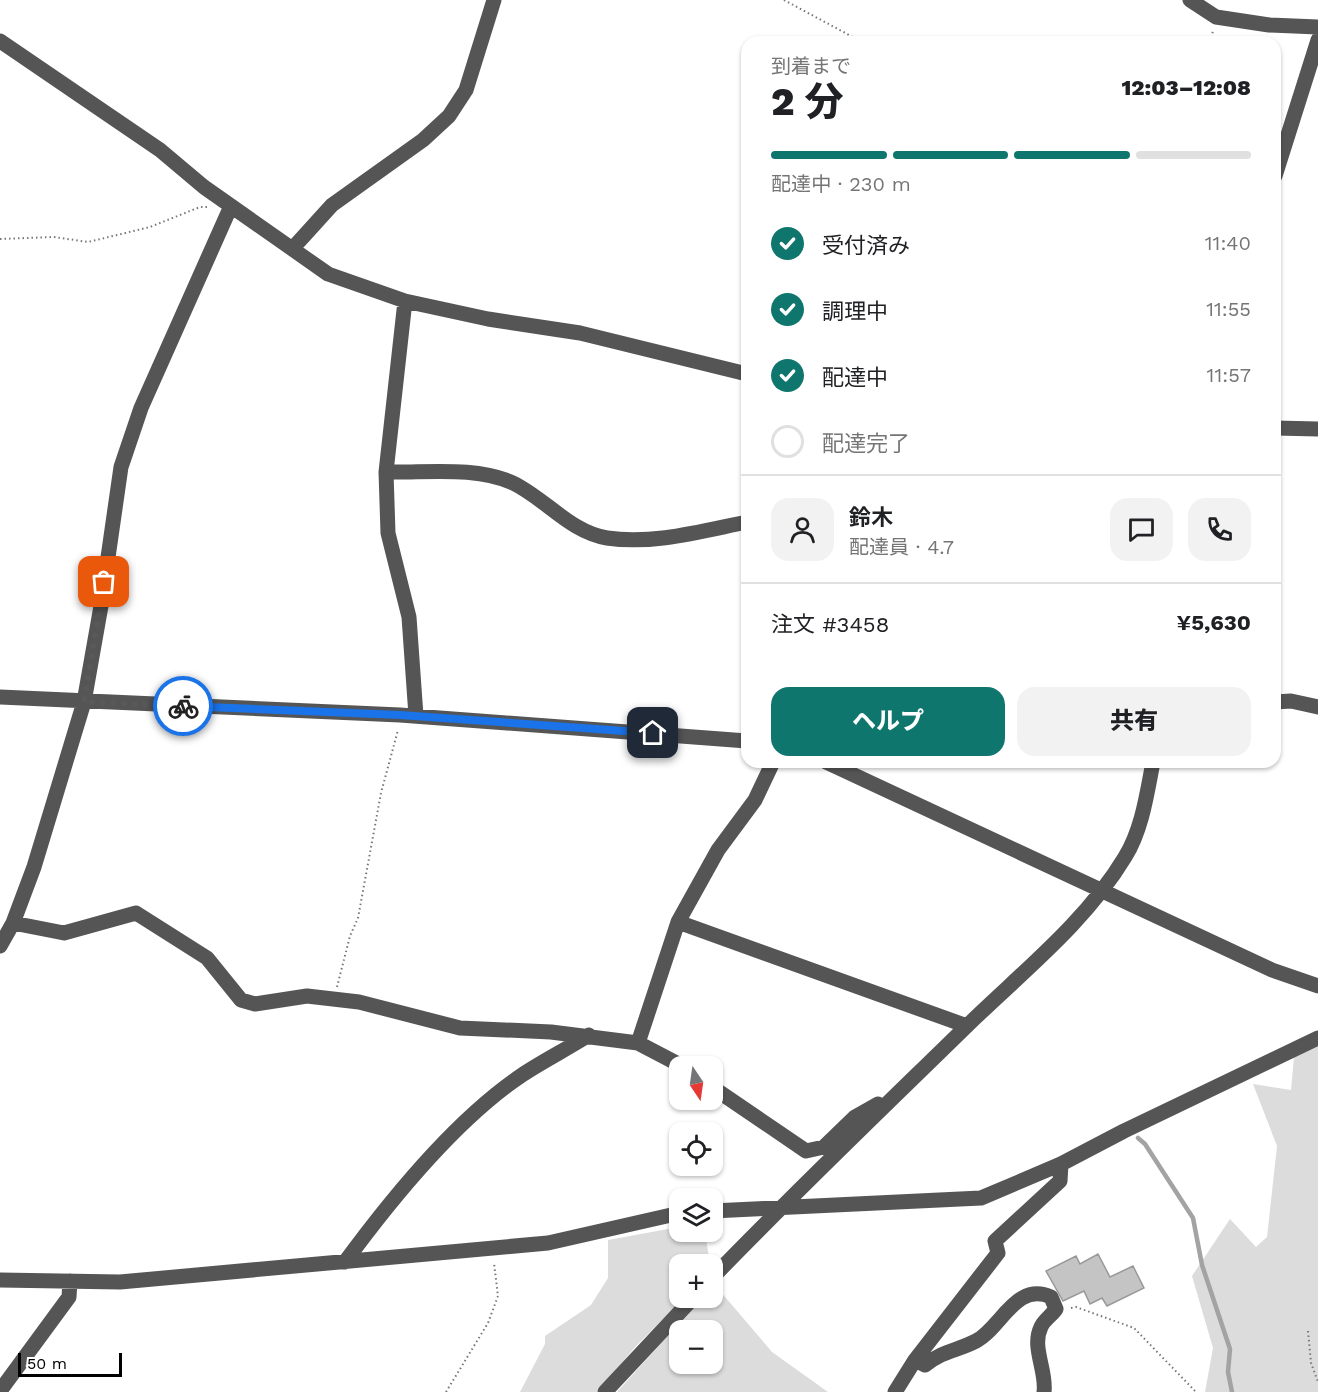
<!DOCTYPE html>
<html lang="ja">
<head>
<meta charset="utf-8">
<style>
	body { margin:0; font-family:"Work Sans","Noto Sans JP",sans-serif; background:#f2f2f2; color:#202124; height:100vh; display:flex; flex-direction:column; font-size:22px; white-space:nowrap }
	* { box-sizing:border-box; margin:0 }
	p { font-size:20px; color:#757577 }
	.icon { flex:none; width:33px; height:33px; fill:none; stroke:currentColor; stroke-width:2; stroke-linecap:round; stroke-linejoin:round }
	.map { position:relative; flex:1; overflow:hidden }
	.drawer { position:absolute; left:741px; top:36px; width:540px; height:732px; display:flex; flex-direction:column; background:#fff; border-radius:18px; box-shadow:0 2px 4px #0004 }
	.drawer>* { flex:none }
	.needle { width:39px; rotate:167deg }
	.fabs { position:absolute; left:669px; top:1056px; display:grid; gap:12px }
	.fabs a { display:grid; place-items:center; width:54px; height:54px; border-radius:12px; background:#fff; box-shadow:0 2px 4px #0004; font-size:30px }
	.scale { position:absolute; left:18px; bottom:15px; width:104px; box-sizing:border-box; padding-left:6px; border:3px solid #000; border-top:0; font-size:16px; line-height:21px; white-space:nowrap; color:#000; -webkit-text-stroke:4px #fff; paint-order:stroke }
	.pin { position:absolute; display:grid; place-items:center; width:51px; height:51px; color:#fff; margin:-26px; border-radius:12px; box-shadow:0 3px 9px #0006 }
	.courier { position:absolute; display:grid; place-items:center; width:60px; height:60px; margin:-30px; border:4px solid #1a73e8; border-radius:50%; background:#fff; color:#222; box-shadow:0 2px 8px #0007 }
	.summary em { font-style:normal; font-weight:800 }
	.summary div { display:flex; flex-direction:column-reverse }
	.summary { display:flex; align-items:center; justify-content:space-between; height:102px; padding:0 30px }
	h1 { font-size:39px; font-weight:800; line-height:45px }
	.bar { display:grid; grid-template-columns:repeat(4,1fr); gap:9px 6px; align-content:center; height:72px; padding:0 30px }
	.bar i { height:8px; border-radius:4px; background:#e0e0e0 }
	.bar .selected { background:#0f766e }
	.bar p { grid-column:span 4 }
	.line { display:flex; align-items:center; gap:15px; padding:0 30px; border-top:2px solid #e0e0e0 }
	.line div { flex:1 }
	.round { display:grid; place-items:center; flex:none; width:63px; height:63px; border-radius:18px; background:#f2f2f2 }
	ol { padding:0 30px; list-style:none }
	li { display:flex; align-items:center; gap:18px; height:66px }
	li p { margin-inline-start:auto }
	li .icon { padding:6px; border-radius:50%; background:#0f766e; color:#fff; stroke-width:4 }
	li:last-child { color:#757577 }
	li i { width:33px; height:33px; border:3px solid #e0e0e0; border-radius:50% }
	.action { display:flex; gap:12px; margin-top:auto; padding:12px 30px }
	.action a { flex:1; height:69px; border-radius:18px; background:#0f766e; color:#fff; font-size:24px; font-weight:800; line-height:69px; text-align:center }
	.action a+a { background:#f2f2f2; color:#202124 }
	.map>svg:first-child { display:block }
	.green { fill:#dcdcdc; fill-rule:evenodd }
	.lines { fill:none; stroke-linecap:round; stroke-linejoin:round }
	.stream { stroke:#a3a3a3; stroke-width:4.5 }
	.building { fill:#c4c4c4; stroke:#999; stroke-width:1.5 }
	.path { stroke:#777; stroke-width:2; stroke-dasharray:1.5 3; stroke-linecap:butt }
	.minor { stroke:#555; stroke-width:15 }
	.done { stroke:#595959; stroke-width:6; stroke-dasharray:0 10.8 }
	.route { stroke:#1a73e8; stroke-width:8 }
</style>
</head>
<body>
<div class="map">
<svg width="1318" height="1392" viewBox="0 0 1318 1392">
	<rect width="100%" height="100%" fill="#fff"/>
	<path class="green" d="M 1318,1046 L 1318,1392 L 1205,1392 L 1213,1348 L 1192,1276 L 1230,1219 L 1256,1247 L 1267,1237 L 1277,1146 L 1253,1084 L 1291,1090 L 1294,1057 Z
		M 679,1227 L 680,1232 L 705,1232 L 710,1264 L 680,1264 L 680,1298 L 684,1298 L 636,1346 L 597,1392 L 520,1392 L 545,1344 L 545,1336 L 591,1305 L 608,1278 L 608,1240 Z
		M 714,1284 L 772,1352 L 828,1392 L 617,1392 L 702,1298 L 712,1298 ZM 680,1330 L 712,1330 L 712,1364 L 680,1364 Z"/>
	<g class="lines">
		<path class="stream" d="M 1138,1138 L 1145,1144 L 1193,1218 L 1202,1265 L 1230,1349 L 1228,1372 L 1232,1392"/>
	</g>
	<path class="building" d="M 1098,1254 L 1110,1277 L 1133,1266 L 1144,1288 L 1107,1306 L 1102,1298 L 1090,1304 L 1084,1291 L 1063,1301 L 1046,1271 L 1076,1256 L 1080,1264 Z"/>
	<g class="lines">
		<path class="path" d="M 784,0 L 862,42
			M 1210,42 L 1213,31
			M 0,239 L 54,237 L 88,242 L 150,227 L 200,207 L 207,207
			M 337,987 L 350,936 L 358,918 L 381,793 L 398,730
			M 1071,1308 L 1076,1307 L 1134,1328 L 1196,1392
			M 1308,1331 L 1311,1363 L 1318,1382
			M 446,1392 L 488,1323 L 498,1296 L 494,1263"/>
		<path class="minor" d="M 1190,0 L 1216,17 L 1269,25 L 1318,27
			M 0,41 L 160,150 L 204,187 L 328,274 L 405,301 L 488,319 L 580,333 L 747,374
			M 1275,176 L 1318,40
			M 293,248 L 332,205 L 423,140 L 449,116 L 466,90 L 494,0
			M 405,301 L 386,472 L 388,533 L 409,617 L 416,716
			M 1275,428 L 1318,429
			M 386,472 C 426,473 476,466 513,483 C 546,499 570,532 607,538 C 653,545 702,531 747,522
			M 0,697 L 400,715 L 747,741
			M 1275,702 L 1291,701 L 1318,707
			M 826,762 L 1272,970 L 1318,986
			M 678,922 L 967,1026
			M 13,923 L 64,933 L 136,913 L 207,958 L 241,1000 L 255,1004 L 307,996 L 359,1002 L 460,1028 L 551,1032 L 638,1043 L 682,1066
			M 0,946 L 13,923 L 34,867 L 84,702 L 101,606 L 121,467 L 141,408 L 231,206
			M 638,1043 L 678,922 L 718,850 L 755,800 L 773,762
			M 712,1087 L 806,1151 L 824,1147 L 855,1117 L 878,1104
			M 712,1211 L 981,1198 L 1061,1164 L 1124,1131 L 1318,1038
			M 345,1262 C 392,1198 455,1120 522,1075 C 543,1061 567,1049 589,1035
			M 712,1278 C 798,1189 886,1105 974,1019 C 1026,969 1087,920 1125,857 C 1142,830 1147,793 1153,762
			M 0,1280 L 120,1282 L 548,1243 L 680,1213
			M 0,1391 L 69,1297 L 70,1281
			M 605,1392 L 693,1298
			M 895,1392 L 915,1360
			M 1044,1392 C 1047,1371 1031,1347 1041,1327 C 1043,1321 1052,1315 1056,1309 L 1051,1297 C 1016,1281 1001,1328 976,1341 C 957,1351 944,1350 925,1365 L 915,1360 L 998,1253 L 995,1241 L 1060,1181 L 1061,1164"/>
	</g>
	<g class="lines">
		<path class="done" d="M 104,582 L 84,702 L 183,706"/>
		<path class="route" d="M 183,706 L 400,715 L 653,733"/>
	</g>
</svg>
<div class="fabs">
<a><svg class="needle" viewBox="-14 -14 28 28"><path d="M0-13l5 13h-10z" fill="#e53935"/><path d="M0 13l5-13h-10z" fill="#757577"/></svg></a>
<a><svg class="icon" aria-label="locate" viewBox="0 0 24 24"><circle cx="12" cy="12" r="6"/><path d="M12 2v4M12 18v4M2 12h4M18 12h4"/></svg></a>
<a><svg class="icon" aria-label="layers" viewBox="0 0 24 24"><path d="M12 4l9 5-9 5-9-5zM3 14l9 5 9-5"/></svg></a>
<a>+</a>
<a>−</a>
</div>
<div class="scale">50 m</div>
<div class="pin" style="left:104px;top:582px;background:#ea580c"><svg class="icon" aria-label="bag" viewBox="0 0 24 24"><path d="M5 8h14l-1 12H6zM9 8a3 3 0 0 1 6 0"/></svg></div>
<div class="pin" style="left:653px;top:733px;background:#1f2937"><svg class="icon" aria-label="home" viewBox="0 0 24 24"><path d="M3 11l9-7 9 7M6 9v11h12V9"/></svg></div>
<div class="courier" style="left:183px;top:706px"><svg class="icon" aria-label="bike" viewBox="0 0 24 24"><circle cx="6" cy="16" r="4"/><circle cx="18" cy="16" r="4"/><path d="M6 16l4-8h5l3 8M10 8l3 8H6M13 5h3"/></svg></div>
<section class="drawer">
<div class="summary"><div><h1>2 分</h1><p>到着まで</p></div><em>12:03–12:08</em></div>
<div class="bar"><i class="selected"></i><i class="selected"></i><i class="selected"></i><i></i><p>配達中 · 230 m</p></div>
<ol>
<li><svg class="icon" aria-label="check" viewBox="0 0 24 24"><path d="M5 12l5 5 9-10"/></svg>受付済み<p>11:40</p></li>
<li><svg class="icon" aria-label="check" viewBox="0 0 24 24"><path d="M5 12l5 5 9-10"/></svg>調理中<p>11:55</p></li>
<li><svg class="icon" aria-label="check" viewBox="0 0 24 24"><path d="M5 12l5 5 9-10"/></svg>配達中<p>11:57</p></li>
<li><i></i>配達完了</li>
</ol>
<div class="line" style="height:108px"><a class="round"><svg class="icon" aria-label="person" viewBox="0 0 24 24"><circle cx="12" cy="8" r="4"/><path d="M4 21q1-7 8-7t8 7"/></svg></a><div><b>鈴木</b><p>配達員 · 4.7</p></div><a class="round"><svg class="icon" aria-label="chat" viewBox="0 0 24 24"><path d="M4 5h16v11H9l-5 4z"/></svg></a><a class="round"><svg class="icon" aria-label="phone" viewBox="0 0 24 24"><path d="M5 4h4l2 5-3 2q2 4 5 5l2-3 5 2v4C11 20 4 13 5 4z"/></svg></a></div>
<div class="line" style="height:78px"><div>注文 #3458</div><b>¥5,630</b></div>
<div class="action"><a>ヘルプ</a><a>共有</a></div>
</section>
</div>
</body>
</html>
